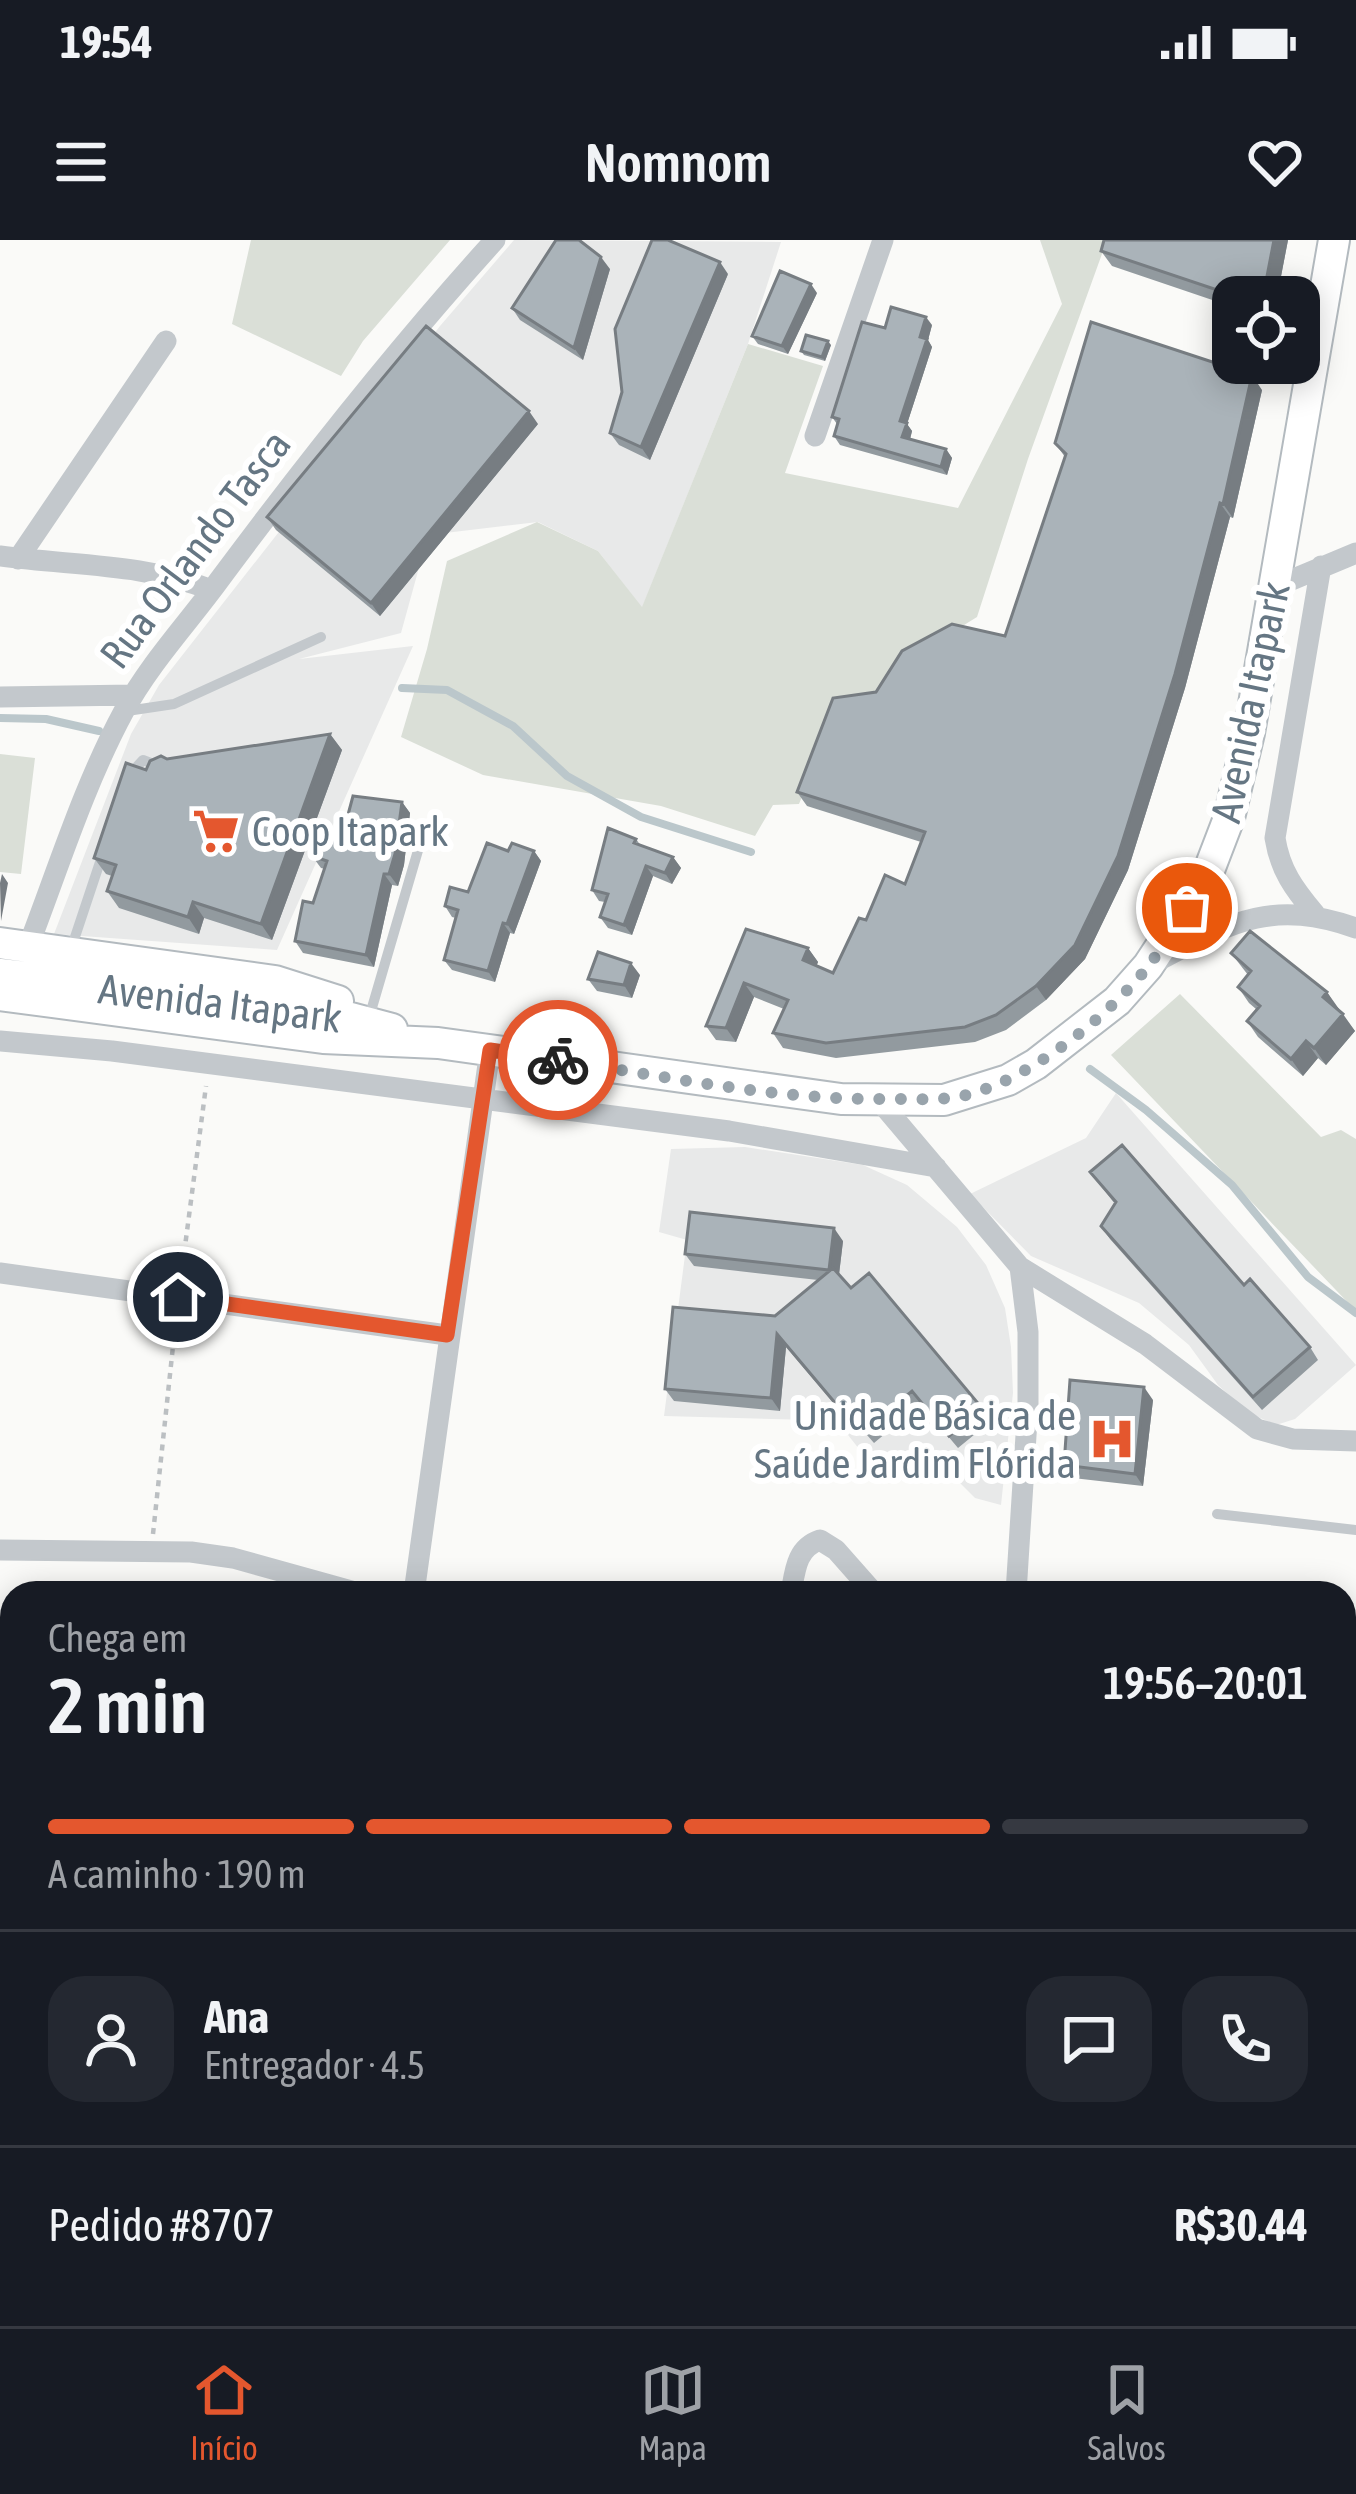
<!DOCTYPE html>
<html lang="pt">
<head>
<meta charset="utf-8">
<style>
	body { margin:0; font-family:"Asap Condensed",sans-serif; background:#242831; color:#f1f3f6; height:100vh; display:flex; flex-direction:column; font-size:45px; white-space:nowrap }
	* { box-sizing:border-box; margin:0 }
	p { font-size:39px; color:#9ea1a6 }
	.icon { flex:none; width:66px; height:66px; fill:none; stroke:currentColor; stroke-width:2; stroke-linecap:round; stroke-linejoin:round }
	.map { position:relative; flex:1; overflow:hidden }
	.details { position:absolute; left:0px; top:1341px; width:1356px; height:747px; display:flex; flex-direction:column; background:#171b24; border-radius:36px 36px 0 0; box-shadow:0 6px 30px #0003 }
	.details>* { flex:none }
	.tools { position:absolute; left:1212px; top:36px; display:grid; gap:24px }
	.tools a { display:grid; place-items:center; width:108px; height:108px; border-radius:24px; background:#171b24; box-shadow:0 6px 30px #0003; font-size:60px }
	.pin { position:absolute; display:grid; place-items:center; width:102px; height:102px; color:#fff; margin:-51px; border:6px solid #fff; border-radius:50%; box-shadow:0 3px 12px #0007 }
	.courier { position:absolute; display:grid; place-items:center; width:120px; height:120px; margin:-60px; border:9px solid #e4572e; border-radius:50%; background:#fff; color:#222; box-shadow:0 3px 15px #0007 }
	.head em { font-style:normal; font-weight:600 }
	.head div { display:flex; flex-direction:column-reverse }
	.head { display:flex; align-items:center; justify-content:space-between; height:204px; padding:0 48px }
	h1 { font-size:78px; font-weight:600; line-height:90px }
	.bar { display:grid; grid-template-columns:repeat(4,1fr); gap:18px 12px; align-content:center; height:144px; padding:0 48px }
	.bar i { height:15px; border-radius:9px; background:#363941 }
	.bar .selected { background:#e4572e }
	.bar p { grid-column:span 4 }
	.line { display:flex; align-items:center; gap:30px; padding:0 48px; border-top:3px solid #363941 }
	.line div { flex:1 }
	.round { display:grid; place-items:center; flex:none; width:126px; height:126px; border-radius:36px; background:#242831 }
	.status { display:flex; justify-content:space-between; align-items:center; height:84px; padding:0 60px; background:#171b24; direction:ltr }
	.status svg { height:33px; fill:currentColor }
	header { display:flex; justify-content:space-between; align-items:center; height:156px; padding:0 48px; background:#171b24; font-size:54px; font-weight:600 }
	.tab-bar { display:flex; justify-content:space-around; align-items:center; height:168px; border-top:3px solid #363941; background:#171b24; font-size:33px; color:#9ea1a6 }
	.tab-bar a { display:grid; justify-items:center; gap:6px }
	.tab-bar .selected { color:#e4572e }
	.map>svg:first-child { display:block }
	.built { fill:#e8e9e9 }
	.green { fill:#dadfd7 }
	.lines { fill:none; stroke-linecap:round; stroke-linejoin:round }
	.stream { stroke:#bbc7cb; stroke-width:8 }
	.secondary-casing { stroke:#b3babf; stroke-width:34 }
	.path { stroke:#bbbfc2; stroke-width:4.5; stroke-dasharray:6 6; stroke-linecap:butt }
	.lane { stroke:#c3c8cc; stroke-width:10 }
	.street { stroke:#c3c8cc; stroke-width:21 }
	.secondary { stroke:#fff; stroke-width:30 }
	.wall { fill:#929a9f }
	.shaded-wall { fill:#777d82 }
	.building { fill:#aab3b9; stroke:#777d82; stroke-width:3 }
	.done { stroke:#99a4ac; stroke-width:12; stroke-dasharray:0 21.6 }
	.route { stroke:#e4572e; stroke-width:15 }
	.labels { text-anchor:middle; stroke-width:12; stroke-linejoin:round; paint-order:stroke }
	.street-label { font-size:42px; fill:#657683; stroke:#fff }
	.poi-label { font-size:42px; fill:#657683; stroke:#fff; text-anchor:start }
</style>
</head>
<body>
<div class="status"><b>19:54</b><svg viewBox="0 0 49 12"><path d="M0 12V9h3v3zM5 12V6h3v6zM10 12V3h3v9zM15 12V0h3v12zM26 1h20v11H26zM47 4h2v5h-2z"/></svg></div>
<header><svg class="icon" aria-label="menu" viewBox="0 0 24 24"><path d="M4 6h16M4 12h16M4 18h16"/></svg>Nomnom<svg class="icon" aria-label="heart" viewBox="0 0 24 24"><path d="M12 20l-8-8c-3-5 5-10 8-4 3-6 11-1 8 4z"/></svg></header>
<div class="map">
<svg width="1356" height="2086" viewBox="0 0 1356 2086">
	<rect width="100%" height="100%" fill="#fafaf8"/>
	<path class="built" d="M 514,0 L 781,2 L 748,104 L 642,368 L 598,311 L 538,282 L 428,295 L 401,393 L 299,419 L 413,406 L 277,710 L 54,694 L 131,494 L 159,445 L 440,86 Z
		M 1116,853 L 1356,1125 L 1295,1179 L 1276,1185 L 1247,1172 L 1218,1145 L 1189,1105 L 1139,1063 L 1031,1016 L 970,954 L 1086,898 Z
		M 745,907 L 863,925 L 907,945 L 957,987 L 986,1025 L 1005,1068 L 1011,1107 L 1013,1153 L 1001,1265 L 975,1258 L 941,1224 L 913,1211 L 905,1222 L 885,1227 L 870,1223 L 841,1186 L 811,1180 L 664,1176 L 687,1000 L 659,992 L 671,909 Z"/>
	<path class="green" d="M 251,0 L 450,0 L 363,101 L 341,136 L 232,84 Z
		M 1040,0 L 1107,0 L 1028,219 L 977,377 L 909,419 L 883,458 L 838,467 L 799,564 L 773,565 L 755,596 L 661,566 L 483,535 L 401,497 L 427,409 L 447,321 L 537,282 L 598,311 L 642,367 L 748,104 L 823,126 L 785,233 L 958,268 L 1062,64 Z
		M 0,514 L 35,518 L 21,634 L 0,632 Z
		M 1180,754 L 1321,897 L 1341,890 L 1356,899 L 1356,1071 L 1111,815 Z"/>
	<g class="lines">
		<path class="stream" d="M 402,448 L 447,450 L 513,486 L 567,536 L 641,577 L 751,612
			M 0,478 L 46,479 L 99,491
			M 1090,829 L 1146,870 L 1232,945 L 1308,1037 L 1356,1073"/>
		<defs>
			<path id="secondary" d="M 0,703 L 275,741 L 338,761
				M 0,734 L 328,772 L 392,789
				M 0,755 L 323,798 L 438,803 L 841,859 L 944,860 L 1008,840 L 1036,824 L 1117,761 L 1148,726 L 1206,638 L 1229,578 L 1249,493 L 1334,0"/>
		</defs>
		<use href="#secondary" class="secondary-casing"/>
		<path class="path" d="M 181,1037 L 206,846
			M 153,1294 L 176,1078"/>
		<path class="lane" d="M 127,471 L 174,464 L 321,397
			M 129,535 L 143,520 L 161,527
			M 70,712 L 102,616
			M 371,771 L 424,590
			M 1217,1274 L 1356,1290"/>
		<path class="street" d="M 815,196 L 883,0
			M 0,316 C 73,326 143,323 212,350
			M 18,319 L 166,101
			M 1277,346 L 1356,313
			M 0,457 L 133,455
			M 1315,674 C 1294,649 1280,630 1275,598 L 1321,326
			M 28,707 C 58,629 84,545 124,471 C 150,423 188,383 220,339 C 307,222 397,108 495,0
			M 1154,723 C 1230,683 1270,658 1356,688
			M 0,801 L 112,811 L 729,891 L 936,927
			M 877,858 L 1020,1027 L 1028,1092 L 1028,1164 L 1016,1353
			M 1020,1027 L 1145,1104 L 1257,1189 L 1293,1199 L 1356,1201
			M 0,1033 L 447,1095
			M 0,1310 L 191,1312 L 233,1318 L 359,1353
			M 414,1353 L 490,810
			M 791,1353 C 795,1331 796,1308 820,1300 L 836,1310 L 874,1353
			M 1344,1424 L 1356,1425
			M 0,1490 L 12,1497
			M 0,1796 L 4,1799
			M 0,2069 L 15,2086
			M 206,2076 L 221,2086
			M 607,2076 L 608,2086
			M 974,2086 L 974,2076
			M 1350,2086 L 1356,2043"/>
		<use href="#secondary" class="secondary"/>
	</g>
	<path class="wall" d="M 1288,0 L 1277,57 L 1233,57 L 1233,67 L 1112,26 L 1101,11 Z
		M 610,29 L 583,120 L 520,80 L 512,68 Z
		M 728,34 L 650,220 L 619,205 L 610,193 Z
		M 817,53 L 788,114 L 758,104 L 752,96 Z
		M 932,85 L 928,100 L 932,107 L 907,184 L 912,191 L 910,200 L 946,209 L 952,218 L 947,235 L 840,205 L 834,196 L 837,184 L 832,177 Z
		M 831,105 L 825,121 L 804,115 L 801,111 Z
		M 1262,150 L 1233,278 L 1230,277 L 1185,448 L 1128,630 L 1085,719 L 1046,760 L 1006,790 L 975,802 L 836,818 L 783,808 L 773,793 L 784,769 L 754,757 L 736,802 L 716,800 L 706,786 L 746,689 L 808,708 L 818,722 L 816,726 L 833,733 L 866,680 L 905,644 L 921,602 L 807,566 L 797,552 L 876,452 L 1005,396 L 1065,217 L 1055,203 Z
		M 538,184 L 380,376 L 276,290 L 267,277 Z
		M 330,494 L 342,510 L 272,700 L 204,678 L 199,694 L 119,668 L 107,651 L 112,636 L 106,634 L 94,618 L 146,530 L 167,519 Z
		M 402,562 L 410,573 L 404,625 L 398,646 L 392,645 L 374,727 L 303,713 L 295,701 L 313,663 L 325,629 L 321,628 L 312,616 L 341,601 Z
		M 636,599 L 641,606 L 673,617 L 681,628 L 672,644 L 653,636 L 632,695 L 608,688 L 600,677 L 605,662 L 599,661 L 592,650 Z
		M 508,611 L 534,611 L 541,621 L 514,694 L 510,693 L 495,742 L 452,730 L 444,720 L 456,678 L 452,677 L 445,666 L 468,652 Z
		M 1231,713 L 1327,752 L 1338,770 L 1355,791 L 1326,825 L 1318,818 L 1303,836 L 1258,797 L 1247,781 L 1256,769 L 1249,763 L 1238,747 L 1248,735 Z
		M 640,735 L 632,758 L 597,751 L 588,739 Z
		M 1090,932 L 1244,1045 L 1310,1107 L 1318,1120 L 1262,1170 L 1110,999 L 1101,986 L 1115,964 Z
		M 843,1001 L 839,1035 L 851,1048 L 982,1168 L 991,1181 L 958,1208 L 921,1164 L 874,1203 L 860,1187 L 856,1190 L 786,1107 L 780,1171 L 674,1161 L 665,1149 L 775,1076 L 818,1040 L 694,1026 L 685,1014 Z
		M 1153,1160 L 1143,1246 L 1073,1238 L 1064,1225 Z"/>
	<path class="shaded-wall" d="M 1274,0 L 1288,0 L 1277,57 L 1263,57 Z
		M 601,17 L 610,29 L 583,120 L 574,108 Z
		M 720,22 L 728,34 L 650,220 L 641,207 Z
		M 811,44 L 817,53 L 788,114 L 782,106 Z
		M 926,77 L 932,85 L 928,100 L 932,107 L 907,184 L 912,191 L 908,206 L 902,197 L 900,181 Z
		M 828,101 L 831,105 L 825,121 L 822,117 Z
		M 1252,135 L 1262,150 L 1233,278 L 1223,264 Z
		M 529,171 L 538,184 L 380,376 L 371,363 Z
		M 946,209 L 952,218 L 947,235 L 941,227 Z
		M 1220,263 L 1230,277 L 1185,448 L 1128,630 L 1085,719 L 1046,760 L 1036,746 Z
		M 330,494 L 342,510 L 272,700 L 261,684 Z
		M 402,562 L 410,573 L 404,625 L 398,646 L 389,634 Z
		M 534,611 L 541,621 L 514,694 L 507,684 Z
		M 673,617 L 681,628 L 672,644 L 665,633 Z
		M 646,626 L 653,636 L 632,695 L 624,685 Z
		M 2,634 L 8,643 L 1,681 L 0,643 Z
		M 384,634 L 392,645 L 374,727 L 366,715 Z
		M 193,662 L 204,678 L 199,694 L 188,677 Z
		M 503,683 L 510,693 L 495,742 L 488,731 Z
		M 808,708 L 818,722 L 813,735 L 803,720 Z
		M 631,723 L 640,735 L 632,758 L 624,745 Z
		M 744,743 L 754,757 L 736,802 L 726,788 Z
		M 1327,752 L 1339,769 L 1335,774 L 1323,757 Z
		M 1343,774 L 1355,791 L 1326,825 L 1314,808 Z
		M 1306,801 L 1318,818 L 1303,836 L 1291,819 Z
		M 834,988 L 843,1001 L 838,1042 L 829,1030 Z
		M 777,1094 L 786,1107 L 780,1171 L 771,1158 Z
		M 1144,1147 L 1153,1160 L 1143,1246 L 1135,1234 Z"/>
	<path class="building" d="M 556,0 L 579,0 L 601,17 L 574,108 L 512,68 Z
		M 652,0 L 668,0 L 720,22 L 641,207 L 610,193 L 622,152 L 615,89 Z
		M 1104,0 L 1274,0 L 1263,57 L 1238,57 L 1101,11 Z
		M 780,31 L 811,44 L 782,106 L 752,96 Z
		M 891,67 L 926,77 L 920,97 L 927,99 L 900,181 L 907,183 L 902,197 L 946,209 L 941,227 L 834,196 L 839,179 L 832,177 L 862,82 L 885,88 Z
		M 1091,82 L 1252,135 L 1223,264 L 1220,263 L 1175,434 L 1118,616 L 1075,705 L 1036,746 L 996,775 L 965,787 L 826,803 L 773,793 L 788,760 L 744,743 L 726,788 L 706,786 L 746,689 L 808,708 L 803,720 L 833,733 L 859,678 L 866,680 L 885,635 L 905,644 L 925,592 L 797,552 L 833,458 L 876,452 L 902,411 L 952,384 L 1005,396 L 1066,214 L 1055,203 Z
		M 426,86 L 529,171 L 371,363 L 267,277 Z
		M 806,95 L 828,101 L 822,117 L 801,111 Z
		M 330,494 L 261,684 L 193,662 L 188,677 L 107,651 L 116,625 L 94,618 L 126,523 L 146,530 L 150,521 L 161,516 L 167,519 Z
		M 353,556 L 402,562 L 395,614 L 389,634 L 384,634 L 366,715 L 295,701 L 303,661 L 313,663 L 327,621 L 312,616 L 317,593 L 341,601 Z
		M 608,588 L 636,599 L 634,603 L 673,617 L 665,633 L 646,626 L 624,685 L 600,677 L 608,654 L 592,650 Z
		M 487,603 L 508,611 L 512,603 L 534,611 L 507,684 L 503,683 L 488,731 L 444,720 L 458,670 L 445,666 L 450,647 L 468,652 Z
		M 1250,691 L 1327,752 L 1323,757 L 1343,774 L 1314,808 L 1306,801 L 1291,819 L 1247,781 L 1260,766 L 1238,747 L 1251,731 L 1231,713 Z
		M 598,712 L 631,723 L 624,745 L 588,739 Z
		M 1122,905 L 1244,1045 L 1250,1039 L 1310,1107 L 1253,1157 L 1101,986 L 1116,962 L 1090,932 Z
		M 690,972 L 834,988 L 829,1030 L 685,1014 Z
		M 833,1028 L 851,1048 L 869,1033 L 982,1168 L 949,1196 L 912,1151 L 865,1190 L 851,1174 L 847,1177 L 777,1094 L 771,1158 L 665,1149 L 673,1067 L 775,1076 Z
		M 1070,1140 L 1144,1147 L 1135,1234 L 1064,1225 Z"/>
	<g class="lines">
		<path class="done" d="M 558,820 C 664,836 771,859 877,859 C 911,858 944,863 977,852 C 1036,833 1107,777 1146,729 C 1161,710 1174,688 1187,668"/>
		<path class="route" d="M 178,1057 L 447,1095 L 490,810 L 558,820"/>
	</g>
	<defs>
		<symbol id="supermarket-bare" viewBox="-9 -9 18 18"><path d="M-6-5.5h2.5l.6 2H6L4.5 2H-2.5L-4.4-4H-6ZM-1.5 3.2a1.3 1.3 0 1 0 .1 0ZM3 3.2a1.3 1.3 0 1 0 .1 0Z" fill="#e4572e" stroke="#fff" stroke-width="2.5" paint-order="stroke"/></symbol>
		<symbol id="hospital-bare" viewBox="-9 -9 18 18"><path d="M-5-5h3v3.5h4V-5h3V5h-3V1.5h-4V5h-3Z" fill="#e4572e" stroke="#fff" stroke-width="2.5" paint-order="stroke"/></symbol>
	</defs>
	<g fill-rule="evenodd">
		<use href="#supermarket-bare" x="183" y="558" width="66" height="66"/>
		<use href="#hospital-bare" x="1079" y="1166" width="66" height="66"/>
	</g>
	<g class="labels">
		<g class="street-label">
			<text transform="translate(195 309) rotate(-53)" y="15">Rua Orlando Tasca</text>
			<text transform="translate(1250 462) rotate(-78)" y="15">Avenida Itapark</text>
			<text transform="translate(220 763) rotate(7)" y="15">Avenida Itapark</text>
		</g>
		<g class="poi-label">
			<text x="252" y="606">Coop Itapark</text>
			<text x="1076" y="1190" text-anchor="end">Unidade Básica de<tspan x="1076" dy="48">Saúde Jardim Flórida</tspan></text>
		</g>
	</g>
</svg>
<div class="tools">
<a><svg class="icon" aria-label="locate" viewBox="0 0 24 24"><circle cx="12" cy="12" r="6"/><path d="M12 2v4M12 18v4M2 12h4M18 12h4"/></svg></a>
</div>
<div class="pin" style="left:1187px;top:668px;background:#ea580c"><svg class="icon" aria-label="bag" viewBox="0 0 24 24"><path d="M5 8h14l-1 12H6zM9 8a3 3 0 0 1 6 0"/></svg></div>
<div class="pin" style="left:178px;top:1057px;background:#1f2937"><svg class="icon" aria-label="home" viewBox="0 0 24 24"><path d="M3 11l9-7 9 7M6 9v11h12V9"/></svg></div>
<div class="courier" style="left:558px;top:820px"><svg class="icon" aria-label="bike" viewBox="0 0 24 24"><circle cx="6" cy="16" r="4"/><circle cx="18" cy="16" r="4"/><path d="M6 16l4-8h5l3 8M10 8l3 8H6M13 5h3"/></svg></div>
<section class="details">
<div class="head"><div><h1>2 min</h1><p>Chega em</p></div><em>19:56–20:01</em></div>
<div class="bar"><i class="selected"></i><i class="selected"></i><i class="selected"></i><i></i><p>A caminho · 190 m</p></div>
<div class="line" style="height:216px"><a class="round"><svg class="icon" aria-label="person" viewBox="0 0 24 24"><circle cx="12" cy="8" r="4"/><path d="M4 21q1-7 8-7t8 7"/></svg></a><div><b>Ana</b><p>Entregador · 4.5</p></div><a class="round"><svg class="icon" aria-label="chat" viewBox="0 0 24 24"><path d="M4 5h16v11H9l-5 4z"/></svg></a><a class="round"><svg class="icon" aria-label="phone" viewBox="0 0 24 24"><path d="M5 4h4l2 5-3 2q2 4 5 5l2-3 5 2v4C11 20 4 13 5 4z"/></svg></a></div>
<div class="line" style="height:156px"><div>Pedido #8707</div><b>R$30.44</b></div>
</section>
</div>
<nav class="tab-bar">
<a class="selected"><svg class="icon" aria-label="home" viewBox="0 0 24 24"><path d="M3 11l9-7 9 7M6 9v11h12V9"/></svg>Início</a>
<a><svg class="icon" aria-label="map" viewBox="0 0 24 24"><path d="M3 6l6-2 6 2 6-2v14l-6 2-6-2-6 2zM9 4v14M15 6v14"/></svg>Mapa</a>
<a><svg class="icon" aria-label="saved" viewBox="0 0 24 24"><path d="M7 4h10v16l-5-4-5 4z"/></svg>Salvos</a>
</nav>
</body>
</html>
